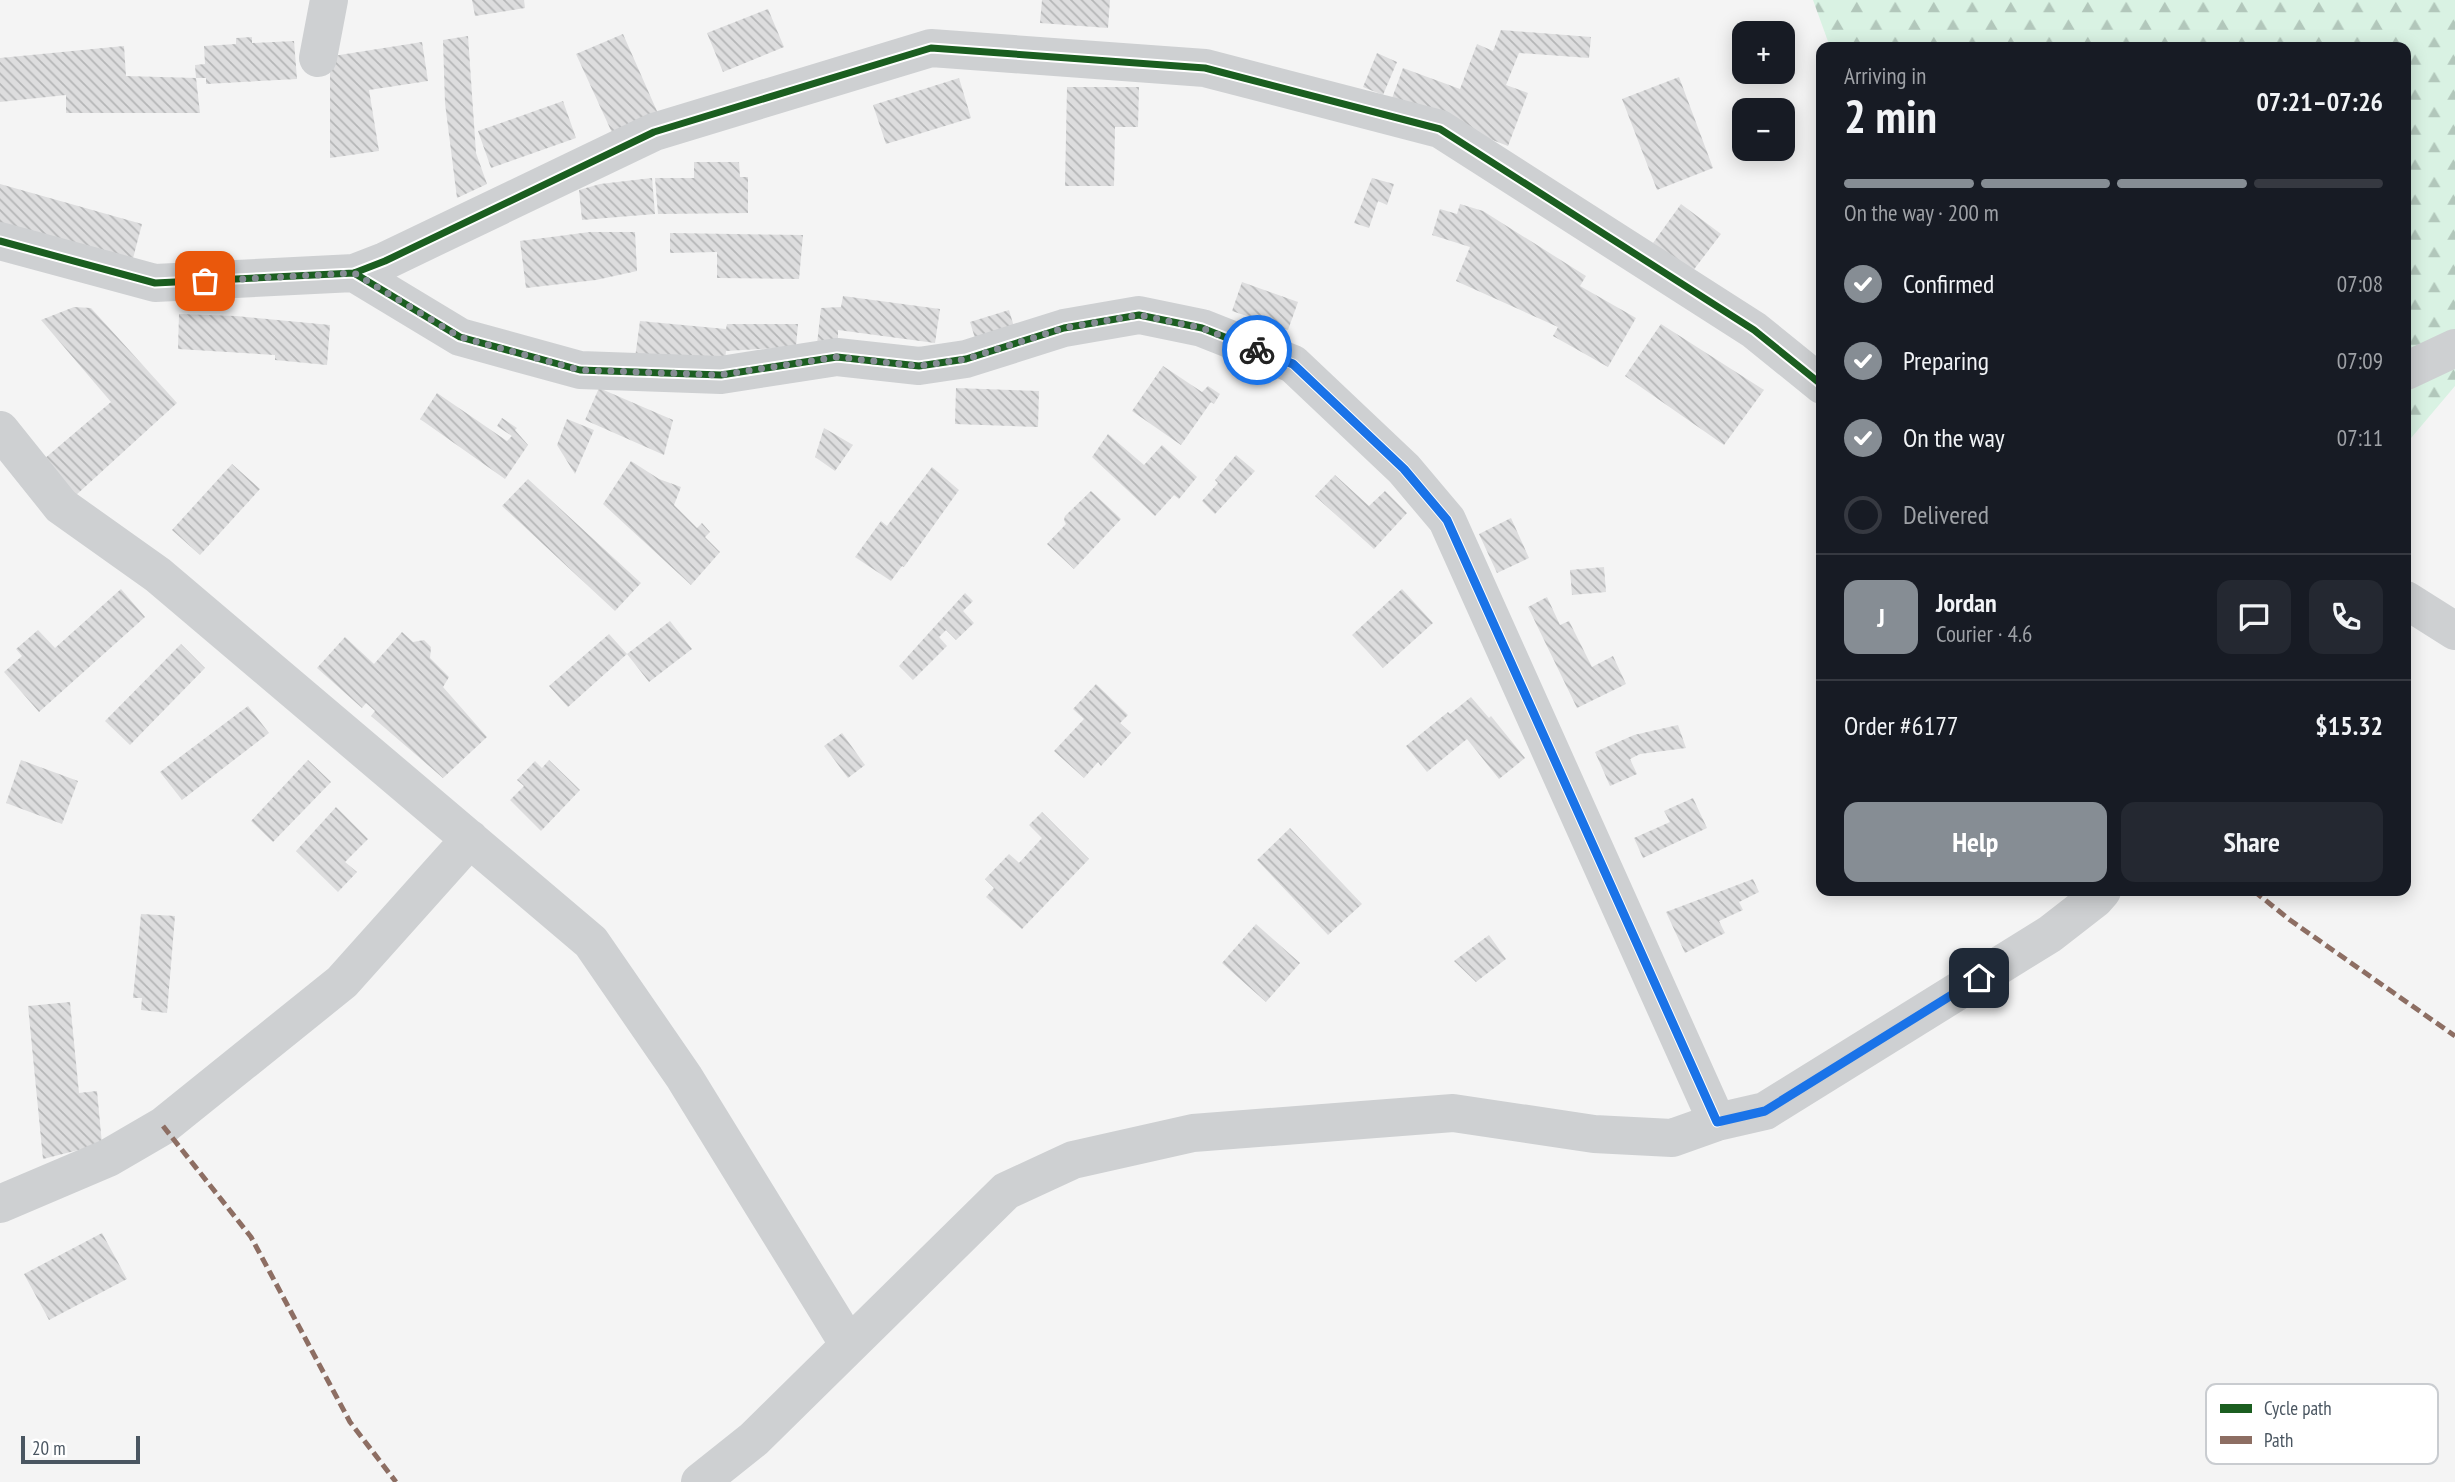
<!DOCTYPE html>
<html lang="en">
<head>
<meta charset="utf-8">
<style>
	body { margin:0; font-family:"PT Sans Narrow",sans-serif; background:#242831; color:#f1f3f6; height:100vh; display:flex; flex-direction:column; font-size:26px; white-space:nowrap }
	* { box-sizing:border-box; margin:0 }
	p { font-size:23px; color:#9ea1a6 }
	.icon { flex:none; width:38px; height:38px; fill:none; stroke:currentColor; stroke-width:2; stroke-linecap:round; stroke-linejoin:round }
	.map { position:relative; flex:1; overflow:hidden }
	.details { position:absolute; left:1816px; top:42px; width:595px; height:854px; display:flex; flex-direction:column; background:#171b24; border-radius:14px; box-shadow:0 4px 18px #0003 }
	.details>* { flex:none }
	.controls { position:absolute; left:1732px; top:21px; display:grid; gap:14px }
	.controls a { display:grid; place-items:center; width:63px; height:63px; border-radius:14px; background:#171b24; box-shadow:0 4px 18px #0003; font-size:35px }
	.scale { position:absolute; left:21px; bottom:18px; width:119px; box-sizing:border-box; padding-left:7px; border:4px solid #4a5661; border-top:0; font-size:19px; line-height:24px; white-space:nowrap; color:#4a5661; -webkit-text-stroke:5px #fff; paint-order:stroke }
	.pin { position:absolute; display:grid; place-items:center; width:60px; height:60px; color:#fff; margin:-30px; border-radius:14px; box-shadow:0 4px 10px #0006 }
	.courier { position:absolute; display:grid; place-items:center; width:70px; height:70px; margin:-35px; border:5px solid #1a73e8; border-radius:50%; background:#fff; color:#222; box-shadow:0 2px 9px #0007 }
	.overview em { font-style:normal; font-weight:600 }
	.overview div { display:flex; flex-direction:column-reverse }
	.overview { display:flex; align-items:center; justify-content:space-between; height:119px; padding:0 28px }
	h1 { font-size:46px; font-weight:600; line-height:52px }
	.bar { display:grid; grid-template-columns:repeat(4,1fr); gap:10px 7px; align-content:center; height:84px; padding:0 28px }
	.bar i { height:9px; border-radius:5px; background:#363941 }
	.bar .on { background:#868d94 }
	.bar p { grid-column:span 4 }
	.line { display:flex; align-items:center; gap:18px; padding:0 28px; border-top:2px solid #363941 }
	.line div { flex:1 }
	.round { display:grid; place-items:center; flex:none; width:74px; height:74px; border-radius:14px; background:#242831 }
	ol { padding:0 28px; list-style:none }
	li { display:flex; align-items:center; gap:21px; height:77px }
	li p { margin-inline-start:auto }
	li .icon { padding:7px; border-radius:50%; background:#868d94; color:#fff; stroke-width:4 }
	li:last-child { color:#9ea1a6 }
	li i { width:38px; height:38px; border:4px solid #363941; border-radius:50% }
	.primary-button { display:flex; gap:14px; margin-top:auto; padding:14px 28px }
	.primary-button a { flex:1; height:80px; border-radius:14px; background:#868d94; color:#fff; font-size:28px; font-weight:600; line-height:80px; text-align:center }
	.primary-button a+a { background:#242831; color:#f1f3f6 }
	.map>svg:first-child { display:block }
	.forest { fill:url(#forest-firs) }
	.building { fill:url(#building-back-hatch) }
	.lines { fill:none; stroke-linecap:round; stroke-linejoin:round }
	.minor { stroke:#ced0d2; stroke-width:38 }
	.quiet { stroke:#8d6e63; stroke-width:5; stroke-dasharray:10 5; stroke-linecap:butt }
	.cycleway-casing { stroke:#fff; stroke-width:11 }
	.cycleway { stroke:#1b5e20; stroke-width:7 }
	.done { stroke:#868d94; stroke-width:7; stroke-dasharray:0 12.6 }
	.route { stroke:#1a73e8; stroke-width:9 }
	.key { fill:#fff; stroke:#c9ccd0; stroke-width:2 }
	.key-label { font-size:19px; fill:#4a5661 }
</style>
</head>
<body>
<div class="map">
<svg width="2455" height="1482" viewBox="0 0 2455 1482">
	<defs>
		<pattern id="forest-firs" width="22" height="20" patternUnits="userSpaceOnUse" patternTransform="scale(1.75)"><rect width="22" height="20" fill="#d9f2e3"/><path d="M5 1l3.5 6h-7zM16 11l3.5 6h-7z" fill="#b2c7bb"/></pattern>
		<pattern id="building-back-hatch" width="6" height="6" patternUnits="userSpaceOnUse" patternTransform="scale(1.75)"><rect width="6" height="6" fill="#ddddde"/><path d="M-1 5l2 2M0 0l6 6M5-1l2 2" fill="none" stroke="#b5b6b7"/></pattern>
	</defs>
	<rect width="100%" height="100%" fill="#f4f4f4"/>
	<path class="forest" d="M 1813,0 L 2455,0 L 2455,386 L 2406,444 L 2406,47 L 1830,47 Z"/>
	<path class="building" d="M 472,0 L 524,0 L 525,8 L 475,16 Z
		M 1042,0 L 1110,0 L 1108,28 L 1040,23 Z
		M 768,9 L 784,47 L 723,72 L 707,33 Z
		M 1501,30 L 1591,37 L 1589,58 L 1519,53 L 1506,85 L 1528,93 L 1508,146 L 1391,101 L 1403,68 L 1460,89 L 1477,44 L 1493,51 Z
		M 623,34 L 660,118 L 614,137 L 576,54 Z
		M 468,36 L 476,153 L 487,184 L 457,198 L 445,103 L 443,40 Z
		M 252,37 L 252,43 L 294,41 L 297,79 L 206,84 L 206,78 L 196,78 L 195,65 L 205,64 L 204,46 L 236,44 L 236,38 Z
		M 422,42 L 428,81 L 369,90 L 379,151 L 330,158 L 330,58 L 333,56 Z
		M 124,46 L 126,76 L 196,78 L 200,113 L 66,113 L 66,95 L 0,102 L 0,58 Z
		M 1377,53 L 1397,62 L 1383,95 L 1363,87 Z
		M 1679,77 L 1713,168 L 1657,190 L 1622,99 Z
		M 959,78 L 971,118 L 886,144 L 873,105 Z
		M 1067,87 L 1139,87 L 1138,127 L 1115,127 L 1114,186 L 1065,186 Z
		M 563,101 L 576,138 L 491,168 L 478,131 Z
		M 694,162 L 739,162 L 740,177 L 748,177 L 748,213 L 658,214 L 655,178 L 694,178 Z
		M 652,178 L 655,214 L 582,220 L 579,190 L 600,184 Z
		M 1372,178 L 1394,184 L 1387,205 L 1378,201 L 1369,228 L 1354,223 Z
		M 0,184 L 142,224 L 131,266 L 0,227 Z
		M 1460,204 L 1483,211 L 1586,276 L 1580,286 L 1636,318 L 1608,367 L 1553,336 L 1558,327 L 1456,281 L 1470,247 L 1432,235 L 1440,209 L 1457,214 Z
		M 1681,204 L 1721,234 L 1692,272 L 1653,243 Z
		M 590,232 L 635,232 L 637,271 L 596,280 L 526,288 L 520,241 Z
		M 670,233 L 803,235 L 799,279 L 717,278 L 717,252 L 670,253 Z
		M 1242,282 L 1298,302 L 1288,330 L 1232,311 Z
		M 843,296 L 940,309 L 935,343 L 838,330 L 838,343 L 817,344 L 821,308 L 841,307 Z
		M 74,307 L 91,308 L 177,403 L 75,496 L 44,459 L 111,402 L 41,320 Z
		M 1009,310 L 1017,337 L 978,348 L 970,322 Z
		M 179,314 L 236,316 L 330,325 L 327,365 L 275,360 L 275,355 L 178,349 Z
		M 640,321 L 726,329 L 727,324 L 798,324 L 796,347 L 726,351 L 724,369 L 635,358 Z
		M 1661,324 L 1764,390 L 1724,445 L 1625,376 Z
		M 1163,366 L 1202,392 L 1208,386 L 1220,394 L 1214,404 L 1211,402 L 1181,445 L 1132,411 Z
		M 599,388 L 673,420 L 664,455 L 585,420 Z
		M 956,388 L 1039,391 L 1038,427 L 955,424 Z
		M 437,393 L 507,441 L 512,436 L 497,426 L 502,418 L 517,428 L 515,430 L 528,445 L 505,479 L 420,419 Z
		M 567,419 L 594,430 L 575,474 L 557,445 Z
		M 824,428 L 853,445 L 835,471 L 815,457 Z
		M 1108,434 L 1144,465 L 1162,445 L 1197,477 L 1179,499 L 1174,495 L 1155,516 L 1092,457 Z
		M 1236,455 L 1255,471 L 1215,514 L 1202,501 L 1218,483 L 1215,480 Z
		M 631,461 L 659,479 L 681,487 L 674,505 L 697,528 L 702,523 L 710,532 L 705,537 L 720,552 L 691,585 L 603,504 Z
		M 232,464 L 260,489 L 200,555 L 172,530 Z
		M 932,467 L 959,490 L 904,567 L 902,566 L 891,581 L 855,557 L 881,521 L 887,526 Z
		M 1335,475 L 1369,506 L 1385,491 L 1407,513 L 1374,549 L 1315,496 Z
		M 528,479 L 641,583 L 615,611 L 502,506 Z
		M 1091,491 L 1121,519 L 1074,569 L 1047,544 L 1066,524 L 1064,520 L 1065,516 Z
		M 1511,518 L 1529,558 L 1497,573 L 1479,534 Z
		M 1604,567 L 1606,592 L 1572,595 L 1570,570 Z
		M 121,589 L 145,617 L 39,712 L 4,672 L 22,656 L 16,649 L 38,630 L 55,648 Z
		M 1402,589 L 1433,623 L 1383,668 L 1352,635 Z
		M 965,593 L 973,601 L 963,611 L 974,623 L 956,640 L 946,630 L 939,637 L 947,646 L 913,680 L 899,666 Z
		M 1547,597 L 1560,625 L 1569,621 L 1592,667 L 1613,656 L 1626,684 L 1577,708 L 1528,607 Z
		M 670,621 L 692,649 L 649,682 L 627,654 Z
		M 402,632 L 413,642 L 424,640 L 431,647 L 430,658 L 449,677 L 443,687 L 487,737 L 443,778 L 371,716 L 375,711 L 366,703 L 362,708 L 317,668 L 345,637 L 374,664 Z
		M 609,634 L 627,654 L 568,707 L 549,686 Z
		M 181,644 L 205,668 L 130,745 L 105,721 Z
		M 1096,684 L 1128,715 L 1120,723 L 1131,733 L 1101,766 L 1098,762 L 1084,778 L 1054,751 L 1084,719 L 1073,709 Z
		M 1471,697 L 1489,718 L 1491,716 L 1525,758 L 1499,779 L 1467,739 L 1427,772 L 1406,746 L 1448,712 L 1450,714 Z
		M 248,706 L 269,733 L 182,800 L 160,772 Z
		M 1678,725 L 1686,748 L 1640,754 L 1630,759 L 1637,774 L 1610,786 L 1595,752 L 1634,735 Z
		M 842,733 L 865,765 L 848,778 L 824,746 Z
		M 21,760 L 78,781 L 62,824 L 6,803 Z
		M 308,760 L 331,782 L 273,842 L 251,821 Z
		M 549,760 L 580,790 L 541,831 L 510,800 L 524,786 L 517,780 L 535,761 L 542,768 Z
		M 1693,798 L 1707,828 L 1643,858 L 1634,838 L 1670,822 L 1664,811 Z
		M 336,807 L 368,839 L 345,862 L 357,872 L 338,892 L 296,851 Z
		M 1042,812 L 1089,859 L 1022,929 L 986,897 L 994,888 L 985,879 L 1009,854 L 1019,863 L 1042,838 L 1029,825 Z
		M 1290,828 L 1362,904 L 1328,935 L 1257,860 Z
		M 1753,879 L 1759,892 L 1739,902 L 1743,910 L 1719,921 L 1725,933 L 1685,953 L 1666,912 Z
		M 141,914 L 175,916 L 167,1013 L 141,1010 L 142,998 L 133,998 Z
		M 1256,924 L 1300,963 L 1266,1002 L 1222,963 Z
		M 1489,935 L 1506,959 L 1476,982 L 1454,961 Z
		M 70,1002 L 79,1093 L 97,1091 L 102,1144 L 43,1159 L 28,1006 Z
		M 102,1233 L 127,1279 L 49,1320 L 24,1274 Z"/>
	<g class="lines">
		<path class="minor" d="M 318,58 L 329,0
			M 0,241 L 155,283 L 354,273 L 385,261 L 654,132 L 931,48 L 1205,68 L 1440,129 L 1754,330 L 1822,385
			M 354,273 L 460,337 L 580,370 L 721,375 L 837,357 L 919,366 L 966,359 L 1064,328 L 1139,315 L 1202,328 L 1293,364 L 1404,469 L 1447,520 L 1717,1122
			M 2406,371 L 2455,348
			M 0,430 L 61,506 L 158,575 L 591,942 L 684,1077 L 849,1345
			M 2406,600 L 2455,631
			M 0,1204 L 108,1158 L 163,1126 L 342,982 L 470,839
			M 700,1482 L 754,1439 L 1006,1191 L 1073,1160 L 1193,1133 L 1453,1113 L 1594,1134 L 1672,1138 L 1717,1122 L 1765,1111 L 2050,934 L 2095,899 L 2102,891"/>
		<path class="quiet" d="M 2254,891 L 2290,920 L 2455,1036
			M 163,1126 L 251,1237 L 350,1422 L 396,1482"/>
		<defs>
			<path id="cycleway" d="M 0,241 L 155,283 L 354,273 L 385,261 L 654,132 L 931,48 L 1205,68 L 1440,129 L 1754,330 L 1822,385
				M 354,273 L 460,337 L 580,370 L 721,375 L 837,357 L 919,366 L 966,359 L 1064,328 L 1139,315 L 1202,328 L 1293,364 L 1404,469 L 1447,520 L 1717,1122"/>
		</defs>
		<use href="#cycleway" class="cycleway-casing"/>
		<use href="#cycleway" class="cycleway"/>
	</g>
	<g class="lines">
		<path class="done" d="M 205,281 L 354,273 L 460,337 L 580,370 L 720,375 L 837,357 L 919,366 L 966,359 L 1064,328 L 1139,315 L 1202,328 L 1257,350"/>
		<path class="route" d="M 1257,350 L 1293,364 L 1404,469 L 1447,520 L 1717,1122 L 1765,1111 L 1979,978"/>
	</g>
	<rect x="2206" y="1384" width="232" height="80" rx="10" class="key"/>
	<rect x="2220" y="1404" width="32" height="9" fill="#1b5e20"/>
	<rect x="2220" y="1436" width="32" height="8" fill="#8d6e63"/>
	<g class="key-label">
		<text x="2264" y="1415">Cycle path</text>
		<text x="2264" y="1447">Path</text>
	</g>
</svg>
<div class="controls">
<a>+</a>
<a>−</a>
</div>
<div class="scale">20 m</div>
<div class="pin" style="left:205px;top:281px;background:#ea580c"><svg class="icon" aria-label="bag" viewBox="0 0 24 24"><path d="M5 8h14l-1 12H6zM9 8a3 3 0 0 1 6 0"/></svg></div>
<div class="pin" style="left:1979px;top:978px;background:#1f2937"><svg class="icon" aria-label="home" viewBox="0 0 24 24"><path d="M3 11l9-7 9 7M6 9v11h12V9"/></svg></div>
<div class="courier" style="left:1257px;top:350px"><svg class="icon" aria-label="bike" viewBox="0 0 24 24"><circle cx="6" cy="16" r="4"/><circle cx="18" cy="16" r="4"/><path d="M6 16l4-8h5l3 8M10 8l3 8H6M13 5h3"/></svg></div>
<section class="details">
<div class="overview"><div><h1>2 min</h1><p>Arriving in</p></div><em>07:21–07:26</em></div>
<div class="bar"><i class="on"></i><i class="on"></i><i class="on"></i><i></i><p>On the way · 200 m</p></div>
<ol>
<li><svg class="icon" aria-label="check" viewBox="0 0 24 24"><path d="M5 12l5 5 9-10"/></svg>Confirmed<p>07:08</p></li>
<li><svg class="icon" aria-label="check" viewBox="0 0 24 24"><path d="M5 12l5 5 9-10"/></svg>Preparing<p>07:09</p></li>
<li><svg class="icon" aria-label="check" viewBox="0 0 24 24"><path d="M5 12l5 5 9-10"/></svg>On the way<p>07:11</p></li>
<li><i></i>Delivered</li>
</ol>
<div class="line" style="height:126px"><b class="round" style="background:#868d94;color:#fff">J</b><div><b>Jordan</b><p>Courier · 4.6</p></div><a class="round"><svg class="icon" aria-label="chat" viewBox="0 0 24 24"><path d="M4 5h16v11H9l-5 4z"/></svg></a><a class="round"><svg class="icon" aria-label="phone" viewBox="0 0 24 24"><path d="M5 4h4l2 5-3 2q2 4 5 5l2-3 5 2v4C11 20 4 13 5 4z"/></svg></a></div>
<div class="line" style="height:91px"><div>Order #6177</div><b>$15.32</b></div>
<div class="primary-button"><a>Help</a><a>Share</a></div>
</section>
</div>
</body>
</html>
